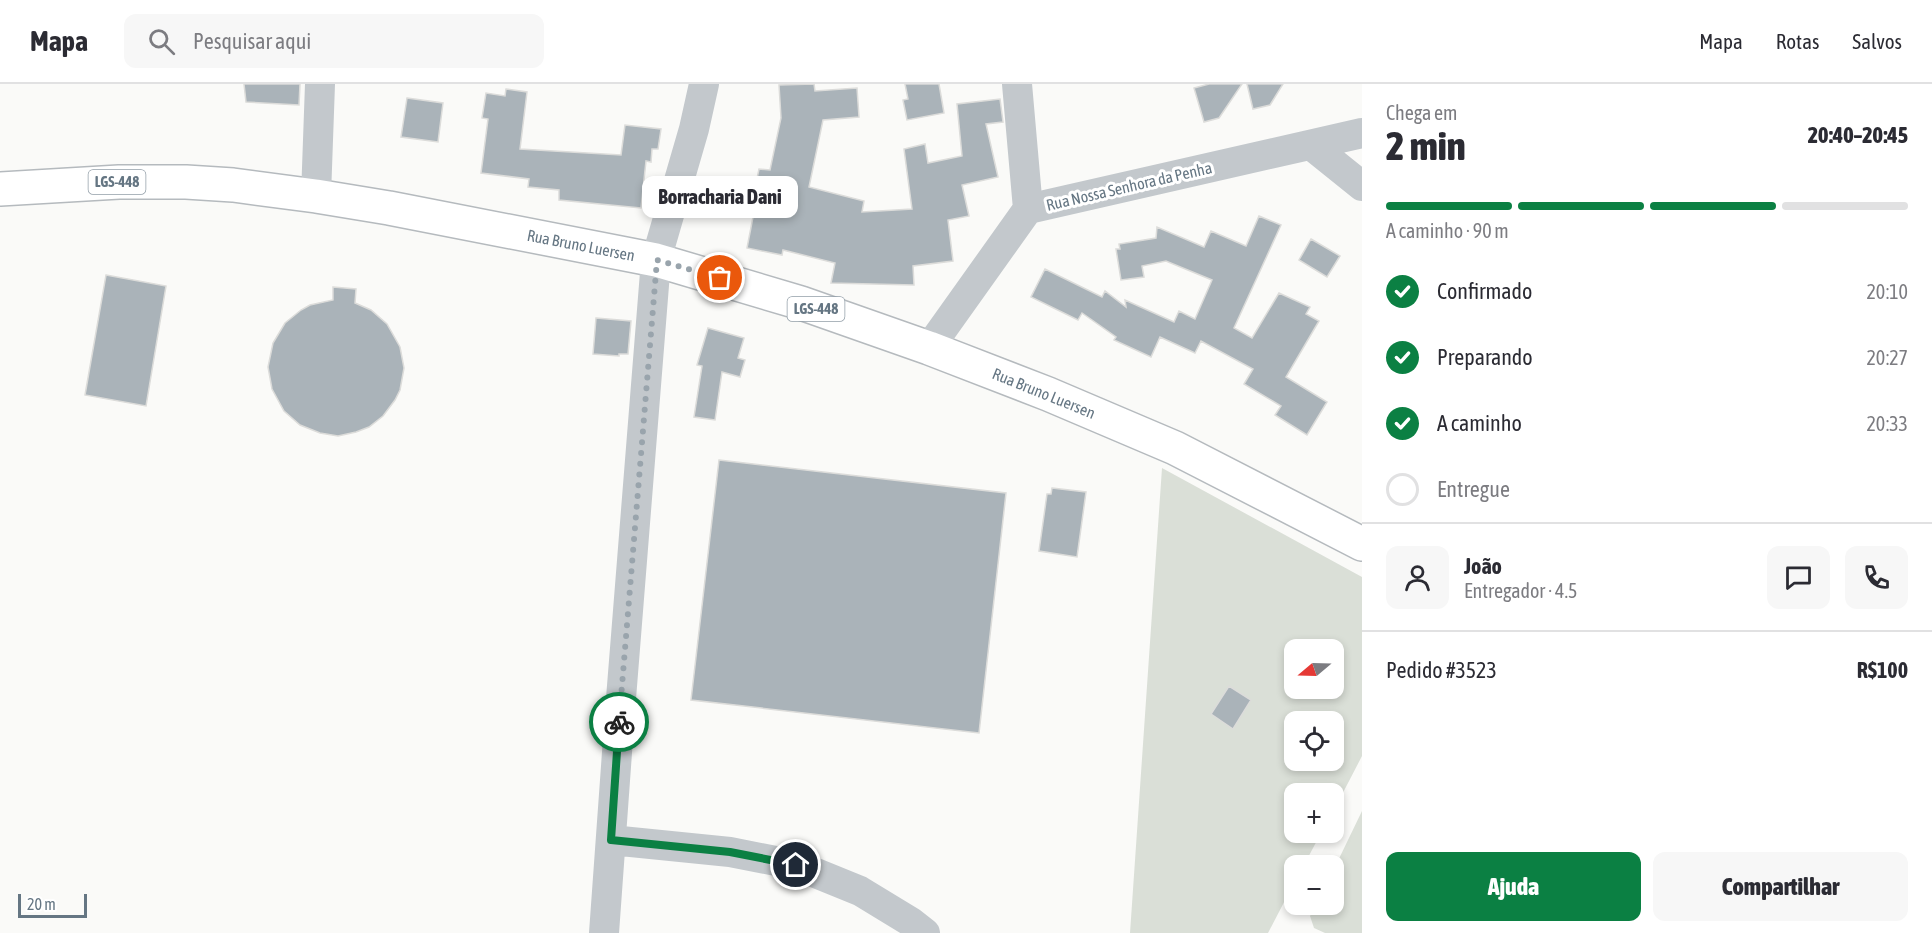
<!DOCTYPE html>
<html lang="pt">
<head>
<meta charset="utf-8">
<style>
	body { margin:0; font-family:"Asap Condensed",sans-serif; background:#f7f7f7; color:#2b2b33; height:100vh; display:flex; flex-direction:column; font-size:22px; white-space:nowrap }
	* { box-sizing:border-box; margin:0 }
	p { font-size:20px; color:#7c7c81 }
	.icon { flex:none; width:33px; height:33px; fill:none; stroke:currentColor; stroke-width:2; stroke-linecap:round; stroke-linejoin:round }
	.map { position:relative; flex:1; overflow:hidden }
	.sheet { display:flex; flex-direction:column; background:#fff; width:570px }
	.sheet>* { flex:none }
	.needle { width:39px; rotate:251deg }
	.fabs { position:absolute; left:1284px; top:555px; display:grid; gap:12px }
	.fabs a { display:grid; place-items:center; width:60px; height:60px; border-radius:12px; background:#fff; box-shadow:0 3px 9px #0003; font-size:30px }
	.scale { position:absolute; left:18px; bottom:15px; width:69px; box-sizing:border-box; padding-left:6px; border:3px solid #657683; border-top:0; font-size:16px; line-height:21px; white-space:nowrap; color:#657683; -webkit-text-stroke:4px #fff; paint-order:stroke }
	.pin { position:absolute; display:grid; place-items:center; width:51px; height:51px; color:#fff; margin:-26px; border:3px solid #fff; border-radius:50%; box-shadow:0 2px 6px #0007 }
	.courier { position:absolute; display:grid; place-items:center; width:60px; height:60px; margin:-30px; border:4px solid #0b8043; border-radius:50%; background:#fff; color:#222; box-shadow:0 2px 8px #0007 }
	.bubble { position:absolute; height:42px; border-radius:12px; background:#fff; box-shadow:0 3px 9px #0003; font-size:20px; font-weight:800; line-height:42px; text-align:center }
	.summary em { font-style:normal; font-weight:800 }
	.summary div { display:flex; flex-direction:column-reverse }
	.summary { display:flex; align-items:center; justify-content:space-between; height:102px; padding:0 24px }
	h1 { font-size:39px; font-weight:800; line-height:45px }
	.bar { display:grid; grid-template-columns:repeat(4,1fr); gap:9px 6px; align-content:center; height:72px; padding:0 24px }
	.bar i { height:8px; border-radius:4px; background:#e1e1e2 }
	.bar .on { background:#0b8043 }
	.bar p { grid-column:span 4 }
	.line { display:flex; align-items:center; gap:15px; padding:0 24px; border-top:2px solid #e1e1e2 }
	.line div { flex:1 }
	.round { display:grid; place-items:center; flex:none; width:63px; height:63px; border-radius:12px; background:#f7f7f7 }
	ol { padding:0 24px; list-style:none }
	li { display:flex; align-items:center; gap:18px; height:66px }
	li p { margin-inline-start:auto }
	li .icon { padding:6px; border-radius:50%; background:#0b8043; color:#fff; stroke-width:4 }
	li:last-child { color:#7c7c81 }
	li i { width:33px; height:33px; border:3px solid #e1e1e2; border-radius:50% }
	.action { display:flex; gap:12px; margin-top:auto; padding:12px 24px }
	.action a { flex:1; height:69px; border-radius:12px; background:#0b8043; color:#fff; font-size:24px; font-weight:800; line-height:69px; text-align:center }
	.action a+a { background:#f7f7f7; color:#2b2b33 }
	header { display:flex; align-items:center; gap:36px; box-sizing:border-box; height:84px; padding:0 30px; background:#fff; border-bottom:2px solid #e1e1e2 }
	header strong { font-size:28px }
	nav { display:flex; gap:33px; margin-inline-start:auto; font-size:21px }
	.search { width:420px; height:54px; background:#f7f7f7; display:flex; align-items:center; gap:15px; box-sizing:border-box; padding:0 21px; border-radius:12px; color:#7c7c81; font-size:22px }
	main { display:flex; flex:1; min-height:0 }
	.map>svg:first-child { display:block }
	.green { fill:#dadfd7; fill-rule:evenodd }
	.building { fill:#aab3b9; stroke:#dcdcda; stroke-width:1.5 }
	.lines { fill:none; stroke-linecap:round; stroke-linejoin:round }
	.major-casing { stroke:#b5babe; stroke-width:36 }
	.minor { stroke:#c3c8cc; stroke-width:30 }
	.major { stroke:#fff; stroke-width:33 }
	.done { stroke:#99a4ac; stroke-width:6; stroke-dasharray:0 10.8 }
	.route { stroke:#0b8043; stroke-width:8 }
	.labels { text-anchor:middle; stroke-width:6; stroke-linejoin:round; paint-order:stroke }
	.shield { fill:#fff; stroke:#939fa8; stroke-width:1.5 }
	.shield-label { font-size:15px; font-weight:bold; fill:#657683 }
	.street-label { font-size:16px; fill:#657683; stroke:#fff }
</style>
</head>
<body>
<header>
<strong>Mapa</strong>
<div class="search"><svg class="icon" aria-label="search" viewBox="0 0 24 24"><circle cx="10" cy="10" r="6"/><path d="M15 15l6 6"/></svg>Pesquisar aqui</div>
<nav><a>Mapa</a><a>Rotas</a><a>Salvos</a></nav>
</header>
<main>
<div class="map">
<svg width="1362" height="849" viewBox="0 0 1362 849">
	<rect width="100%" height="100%" fill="#fafaf8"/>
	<path class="green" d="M 1162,384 L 1362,493 L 1362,672 L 1334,726 L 1334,710 L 1294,710 L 1294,748 L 1321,749 L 1304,781 L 1294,782 L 1294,799 L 1268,849 L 1130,849 ZM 1294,566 L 1334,566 L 1334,604 L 1294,604 ZM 1294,638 L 1334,638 L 1334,676 L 1294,676 Z
		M 1362,727 L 1362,849 L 1325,849 L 1314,844 L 1310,832 L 1316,821 L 1334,820 L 1334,785 Z"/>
	<path class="building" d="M 244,0 L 300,0 L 299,21 L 246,18 Z
		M 814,0 L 815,7 L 857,4 L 859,33 L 823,36 L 809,103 L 864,117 L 862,128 L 912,125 L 904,65 L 925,60 L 928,79 L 962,72 L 957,20 L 1000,15 L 1003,38 L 986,40 L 998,93 L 962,101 L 969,132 L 948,136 L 953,177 L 913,182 L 914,201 L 831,199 L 835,179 L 783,166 L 782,171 L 747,164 L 753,133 L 749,133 L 759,85 L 770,86 L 781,34 L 779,1 Z
		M 905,0 L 939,0 L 944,29 L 907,36 L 903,16 L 908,15 Z
		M 1209,0 L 1242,0 L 1219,34 L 1204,38 L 1194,4 Z
		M 1247,0 L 1283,0 L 1270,21 L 1253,25 Z
		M 506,5 L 527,8 L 520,65 L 621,71 L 625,41 L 661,45 L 658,65 L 652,65 L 651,78 L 646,77 L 641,124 L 559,116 L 559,106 L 528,103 L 529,95 L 481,89 L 488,35 L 482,34 L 486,9 L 505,12 Z
		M 407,14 L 443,19 L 438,58 L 401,53 Z
		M 1259,132 L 1281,141 L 1234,244 L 1252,254 L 1279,209 L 1310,223 L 1306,230 L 1319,237 L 1286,293 L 1327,318 L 1307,351 L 1275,331 L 1281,322 L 1244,300 L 1253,285 L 1201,257 L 1195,269 L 1160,253 L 1151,273 L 1114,256 L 1116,253 L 1082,229 L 1078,236 L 1031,213 L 1045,185 L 1102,213 L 1105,207 L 1126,223 L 1125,216 L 1174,238 L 1179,227 L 1195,235 L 1212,196 L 1166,177 L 1142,182 L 1144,193 L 1121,196 L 1116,165 L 1120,165 L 1119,160 L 1156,154 L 1157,143 L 1204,163 L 1211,147 L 1246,162 Z
		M 1311,155 L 1340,172 L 1327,193 L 1299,176 Z
		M 106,191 L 166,202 L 146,322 L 85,311 Z
		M 333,203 L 356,205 L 355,219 L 371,226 L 387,240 L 400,263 L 404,284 L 400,306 L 395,316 L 383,332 L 369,343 L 356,348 L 338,352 L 320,349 L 300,341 L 284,327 L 272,305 L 268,283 L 273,259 L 285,239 L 301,226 L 310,221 L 333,216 Z
		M 596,234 L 631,237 L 628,270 L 619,270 L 619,272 L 593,270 Z
		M 708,244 L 744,254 L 738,274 L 745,276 L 740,293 L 722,288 L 715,336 L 694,333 L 702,282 L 697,281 Z
		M 719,376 L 1006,409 L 979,649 L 691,616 Z
		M 1052,404 L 1086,408 L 1077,473 L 1039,467 L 1047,410 L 1051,410 Z
		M 1229,602 L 1251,616 L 1233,645 L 1211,630 Z"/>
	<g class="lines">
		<defs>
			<path id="major" d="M 0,105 L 119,98 L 186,98 L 233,101 L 316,112 L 389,124 L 656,176 L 801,219 L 929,264 L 1048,310 L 1175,364 L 1362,460"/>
		</defs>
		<use href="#major" class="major-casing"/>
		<path class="minor" d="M 1017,0 L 1028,125
			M 1311,61 L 1362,102
			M 316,112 L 320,0
			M 929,264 L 1028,125 L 1362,49
			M 611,756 L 730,768 L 796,781 L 860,807 L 911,838 L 925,849
			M 604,849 L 620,627 L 656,176 L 694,45 L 704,0"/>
		<use href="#major" class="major"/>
	</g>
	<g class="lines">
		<path class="done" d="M 619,638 L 657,176 L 720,194"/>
		<path class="route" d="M 619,638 L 611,756 L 730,768 L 796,781"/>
	</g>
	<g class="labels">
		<g class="shield">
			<rect x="88.5" y="86" width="57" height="24" rx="4.5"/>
			<rect x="787.5" y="213" width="57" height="24" rx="4.5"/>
		</g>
		<g class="shield-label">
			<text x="117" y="103">LGS-448</text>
			<text x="816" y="230">LGS-448</text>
		</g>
		<g class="street-label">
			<text transform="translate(1129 102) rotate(-13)" y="6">Rua Nossa Senhora da Penha</text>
			<text transform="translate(581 161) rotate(11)" y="6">Rua Bruno Luersen</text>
			<text transform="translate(1044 309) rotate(22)" y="6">Rua Bruno Luersen</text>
		</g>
	</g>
</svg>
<div class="fabs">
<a><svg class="needle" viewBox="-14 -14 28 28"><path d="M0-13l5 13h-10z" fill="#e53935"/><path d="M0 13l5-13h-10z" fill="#7c7c81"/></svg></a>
<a><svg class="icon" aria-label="locate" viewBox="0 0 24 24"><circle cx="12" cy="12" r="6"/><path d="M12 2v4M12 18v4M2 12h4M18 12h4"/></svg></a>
<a>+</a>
<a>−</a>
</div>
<div class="scale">20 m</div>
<div class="pin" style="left:720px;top:194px;background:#ea580c"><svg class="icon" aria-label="bag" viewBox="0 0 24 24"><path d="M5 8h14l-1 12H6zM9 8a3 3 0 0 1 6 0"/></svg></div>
<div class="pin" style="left:796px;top:781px;background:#1f2937"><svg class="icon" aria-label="home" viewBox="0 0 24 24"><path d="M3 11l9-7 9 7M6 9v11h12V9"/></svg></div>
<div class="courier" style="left:619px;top:638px"><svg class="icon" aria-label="bike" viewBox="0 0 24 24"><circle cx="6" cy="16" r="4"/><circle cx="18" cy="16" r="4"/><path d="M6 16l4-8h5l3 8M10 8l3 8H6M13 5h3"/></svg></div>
<div class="bubble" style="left:642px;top:92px;width:156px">Borracharia Dani</div>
</div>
<section class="sheet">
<div class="summary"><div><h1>2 min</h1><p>Chega em</p></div><em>20:40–20:45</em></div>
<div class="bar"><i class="on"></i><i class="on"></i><i class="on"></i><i></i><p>A caminho · 90 m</p></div>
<ol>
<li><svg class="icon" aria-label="check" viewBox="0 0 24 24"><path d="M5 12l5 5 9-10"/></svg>Confirmado<p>20:10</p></li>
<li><svg class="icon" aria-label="check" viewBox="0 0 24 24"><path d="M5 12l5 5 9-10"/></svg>Preparando<p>20:27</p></li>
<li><svg class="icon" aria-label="check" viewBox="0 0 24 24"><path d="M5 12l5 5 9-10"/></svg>A caminho<p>20:33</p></li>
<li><i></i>Entregue</li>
</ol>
<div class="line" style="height:108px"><a class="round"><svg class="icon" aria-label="person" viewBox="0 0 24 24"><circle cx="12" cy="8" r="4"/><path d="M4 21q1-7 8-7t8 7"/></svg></a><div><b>João</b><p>Entregador · 4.5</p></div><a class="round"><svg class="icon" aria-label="chat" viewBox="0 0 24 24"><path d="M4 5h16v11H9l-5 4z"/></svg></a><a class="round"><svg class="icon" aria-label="phone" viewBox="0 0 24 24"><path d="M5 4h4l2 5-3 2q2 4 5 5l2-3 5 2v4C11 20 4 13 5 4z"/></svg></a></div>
<div class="line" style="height:78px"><div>Pedido #3523</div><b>R$100</b></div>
<div class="action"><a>Ajuda</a><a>Compartilhar</a></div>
</section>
</main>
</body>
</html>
